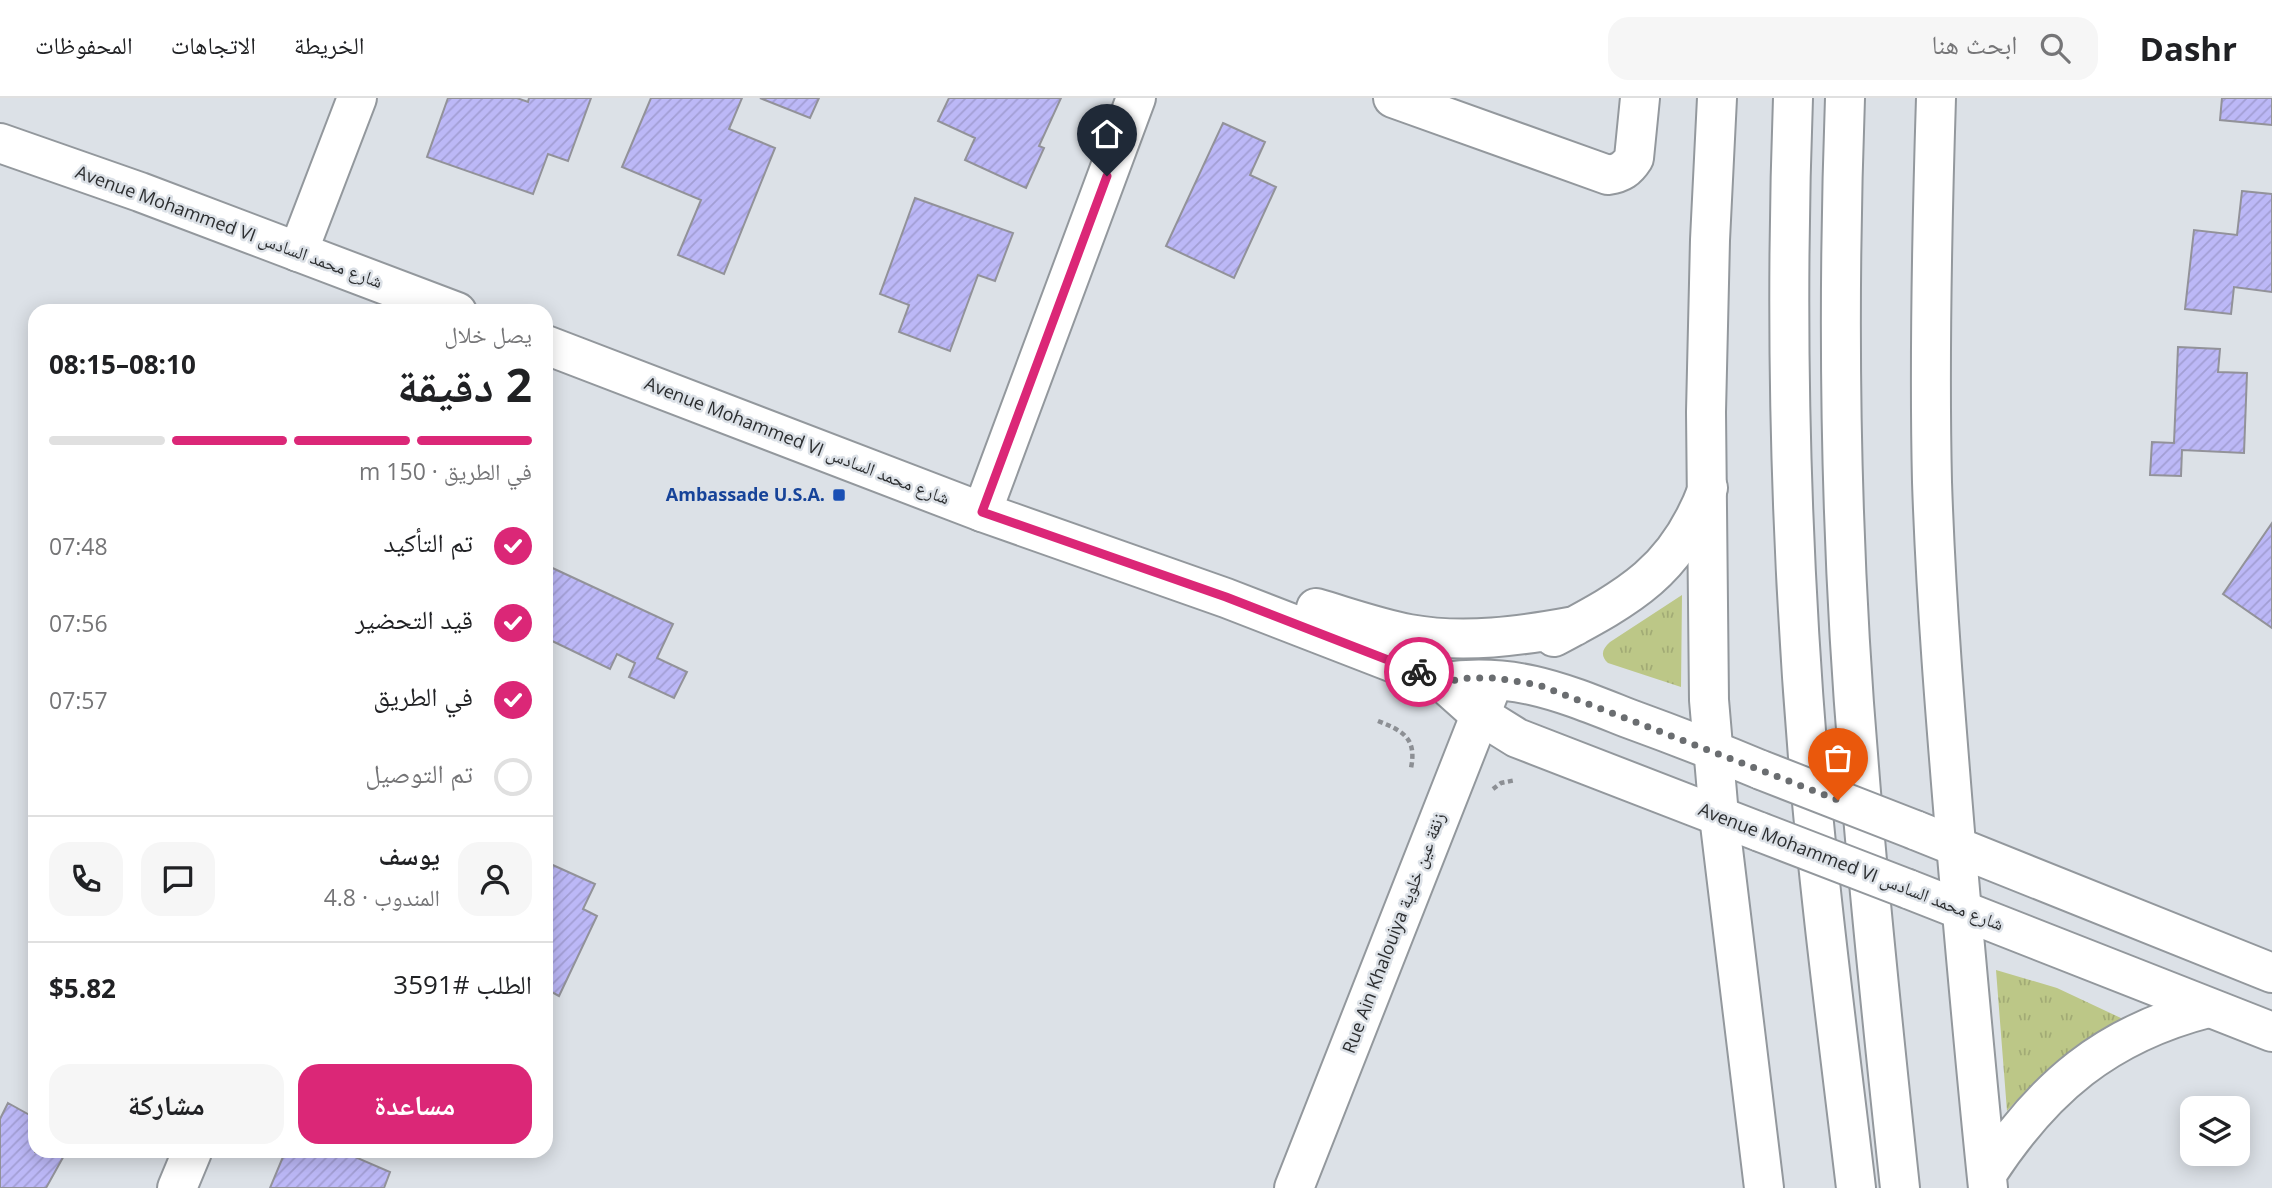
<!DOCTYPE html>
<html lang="ar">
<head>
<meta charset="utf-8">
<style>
	body { margin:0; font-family:"Open Sans","Noto Naskh Arabic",sans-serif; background:#f6f6f6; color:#202124; direction:rtl; height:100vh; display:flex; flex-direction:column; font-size:26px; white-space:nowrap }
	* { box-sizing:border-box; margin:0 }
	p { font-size:23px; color:#757577 }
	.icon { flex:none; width:38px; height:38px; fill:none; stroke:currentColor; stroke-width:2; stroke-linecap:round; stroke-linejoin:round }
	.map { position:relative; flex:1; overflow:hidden; direction:ltr }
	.side { position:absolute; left:28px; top:206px; width:525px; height:854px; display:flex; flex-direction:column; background:#fff; border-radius:21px; box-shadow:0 4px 18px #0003; direction:rtl }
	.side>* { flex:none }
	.fabs { position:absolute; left:2180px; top:998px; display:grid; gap:14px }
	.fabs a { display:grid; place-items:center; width:70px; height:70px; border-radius:14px; background:#fff; box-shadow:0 4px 18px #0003; font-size:35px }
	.pin { position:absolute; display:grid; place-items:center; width:60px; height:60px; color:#fff; margin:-72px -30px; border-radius:50% 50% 50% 0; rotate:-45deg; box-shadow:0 0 7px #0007 }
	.pin .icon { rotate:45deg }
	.courier { position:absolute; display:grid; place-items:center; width:70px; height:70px; margin:-35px; border:5px solid #db2777; border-radius:50%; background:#fff; color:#222; box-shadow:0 2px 9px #0007 }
	.headline em { font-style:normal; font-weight:700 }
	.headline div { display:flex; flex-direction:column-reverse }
	.headline { display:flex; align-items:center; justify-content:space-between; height:119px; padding:0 21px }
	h1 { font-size:46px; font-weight:700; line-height:52px }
	.bar { display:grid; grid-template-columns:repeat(4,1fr); gap:10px 7px; align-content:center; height:84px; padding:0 21px }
	.bar i { height:9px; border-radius:5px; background:#e0e0e0 }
	.bar .on { background:#db2777 }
	.bar p { grid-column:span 4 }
	.line { display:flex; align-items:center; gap:18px; padding:0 21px; border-top:2px solid #e0e0e0 }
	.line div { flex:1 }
	.round { display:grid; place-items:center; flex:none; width:74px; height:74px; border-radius:21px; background:#f6f6f6 }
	ol { padding:0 21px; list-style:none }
	li { display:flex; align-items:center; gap:21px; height:77px }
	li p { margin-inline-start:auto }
	li .icon { padding:7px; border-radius:50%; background:#db2777; color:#fff; stroke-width:4 }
	li:last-child { color:#757577 }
	li i { width:38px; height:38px; border:4px solid #e0e0e0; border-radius:50% }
	.cta { display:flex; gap:14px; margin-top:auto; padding:14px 21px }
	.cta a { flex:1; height:80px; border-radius:21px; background:#db2777; color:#fff; font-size:28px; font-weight:700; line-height:80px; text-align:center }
	.cta a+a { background:#f6f6f6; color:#202124 }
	header { display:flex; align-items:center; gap:42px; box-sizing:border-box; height:98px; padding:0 35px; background:#fff; border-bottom:2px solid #e0e0e0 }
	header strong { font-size:33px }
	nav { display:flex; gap:38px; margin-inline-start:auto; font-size:24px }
	.search { width:490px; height:63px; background:#f6f6f6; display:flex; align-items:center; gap:18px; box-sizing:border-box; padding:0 24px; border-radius:21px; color:#757577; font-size:26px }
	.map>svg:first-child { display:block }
	.grass { fill:url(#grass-tufts) }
	.building { fill:url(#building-hatch); stroke:#929299; stroke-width:2 }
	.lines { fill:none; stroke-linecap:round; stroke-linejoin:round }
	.minor-casing { stroke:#93989d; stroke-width:42 }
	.major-casing { stroke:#93989d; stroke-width:42 }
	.highway-casing { stroke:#93989d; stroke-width:42 }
	.path { stroke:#8c8f94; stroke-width:4.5; stroke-dasharray:5 3.5; stroke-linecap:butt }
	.minor { stroke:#fff; stroke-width:38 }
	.major { stroke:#fff; stroke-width:38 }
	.highway { stroke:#fff; stroke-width:38 }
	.major-bridge-casing { stroke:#93989d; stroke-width:42; stroke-linecap:butt }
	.major-bridge { stroke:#fff; stroke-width:38 }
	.done { stroke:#6a6d70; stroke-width:7; stroke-dasharray:0 12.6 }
	.route { stroke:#db2777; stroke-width:9 }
	.transit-dot { fill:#1a4fb4; stroke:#dce1e7; stroke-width:2.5 }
	.labels { text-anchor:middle; stroke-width:5; stroke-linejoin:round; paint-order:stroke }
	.street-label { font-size:18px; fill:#2c2e30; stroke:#dce1e7 }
	.transit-label { font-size:18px; font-weight:bold; fill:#164399; stroke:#dce1e7; text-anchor:end }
</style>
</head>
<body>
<header>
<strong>Dashr</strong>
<div class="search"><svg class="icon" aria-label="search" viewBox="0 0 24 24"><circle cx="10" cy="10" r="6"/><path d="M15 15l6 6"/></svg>ابحث هنا</div>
<nav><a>الخريطة</a><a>الاتجاهات</a><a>المحفوظات</a></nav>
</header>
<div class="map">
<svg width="2272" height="1090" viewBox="0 0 2272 1090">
	<defs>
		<pattern id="grass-tufts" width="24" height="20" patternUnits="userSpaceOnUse" patternTransform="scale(1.75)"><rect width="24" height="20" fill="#bcc787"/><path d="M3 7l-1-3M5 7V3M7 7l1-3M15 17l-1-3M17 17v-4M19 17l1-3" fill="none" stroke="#a2ab75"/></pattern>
		<pattern id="building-hatch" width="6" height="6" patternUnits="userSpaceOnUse" patternTransform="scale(1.75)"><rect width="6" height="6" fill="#bcb8f7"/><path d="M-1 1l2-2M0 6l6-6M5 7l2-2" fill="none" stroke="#a29ed4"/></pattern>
	</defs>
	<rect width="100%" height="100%" fill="#dce1e7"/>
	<path class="grass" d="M 1682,497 L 1681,589 L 1608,565 C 1600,558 1602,551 1610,544 Z
		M 1996,872 L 2057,890 L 2123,921 C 2078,946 2041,975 2007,1013 Z"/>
	<path class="building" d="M 448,0 L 517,0 L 528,4 L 529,0 L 591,0 L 568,63 L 548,56 L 533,96 L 427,59 Z
		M 651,0 L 742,0 L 729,31 L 775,50 L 724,176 L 678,157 L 701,102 L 622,69 Z
		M 760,0 L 819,0 L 810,20 Z
		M 949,0 L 1061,0 L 1039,48 L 1044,50 L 1026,90 L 965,62 L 975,40 L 938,23 Z
		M 2222,0 L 2272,0 L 2272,27 L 2220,22 Z
		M 1223,25 L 1265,44 L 1250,77 L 1276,89 L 1234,180 L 1166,148 Z
		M 2242,93 L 2272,96 L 2272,194 L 2234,189 L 2231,216 L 2185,211 L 2194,132 L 2237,137 Z
		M 915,100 L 1013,135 L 995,183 L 978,177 L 950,253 L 899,234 L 909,207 L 880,196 Z
		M 2178,249 L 2220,251 L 2218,274 L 2247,275 L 2244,355 L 2182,352 L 2181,378 L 2150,377 L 2152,344 L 2174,345 Z
		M 2272,425 L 2272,530 L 2223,496 Z
		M 546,467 L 673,526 L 657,560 L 687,574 L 674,600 L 629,579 L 635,565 L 617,556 L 610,571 L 546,540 Z
		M 546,764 L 595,786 L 583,811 L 597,818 L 559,898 L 546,891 Z
		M 8,1005 L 35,1020 L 35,1054 L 66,1054 L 46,1090 L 0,1090 L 0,1021 Z
		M 285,1054 L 350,1054 L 348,1056 L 390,1074 L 384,1090 L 270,1090 Z"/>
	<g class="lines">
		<defs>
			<path id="minor" d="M 1393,0 L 1608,77 C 1621,75 1627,71 1634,60 L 1640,0
				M 298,154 L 357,0
				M 982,414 L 1136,0
				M 177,1090 L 192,1054
				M 1294,1090 L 1492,587"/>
			<path id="major" d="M 0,45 L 140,94 L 457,214
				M 546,247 L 982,414 L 1226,500 L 1443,584 L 1480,617 L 1517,640 L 1760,734
				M 1316,510 C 1347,519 1378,530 1409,536 C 1464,546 1521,538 1575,528
				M 1554,539 C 1629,499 1677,474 1708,390
				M 1443,584 C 1517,574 1563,595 1630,621 C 1674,637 1718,654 1761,672
				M 1915,732 L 2272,875
				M 1908,791 L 2272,934"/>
			<path id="highway" d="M 1717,0 L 1710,142 L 1706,314 L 1709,602 L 1719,718 L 1764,1090
				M 1793,0 C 1785,219 1790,440 1808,659 C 1820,803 1839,946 1856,1090
				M 1845,0 C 1837,223 1840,447 1859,669 C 1870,810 1885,950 1900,1090
				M 1936,0 C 1932,128 1929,256 1932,384 C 1936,505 1946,625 1956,746 C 1966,861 1976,975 1988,1090
				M 1987,1076 C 2043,990 2106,936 2208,910"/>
		</defs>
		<use href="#minor" class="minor-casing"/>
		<use href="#major" class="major-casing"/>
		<use href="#highway" class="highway-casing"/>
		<path class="path" d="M 1378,623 C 1403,633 1417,640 1411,670
			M 1493,691 L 1501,685 L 1516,682"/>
		<use href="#minor" class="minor"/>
		<use href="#major" class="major"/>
		<use href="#highway" class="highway"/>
		<defs>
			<path id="major-bridge" d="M 1761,672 L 1915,732
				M 1760,734 L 1908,791"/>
		</defs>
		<use href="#major-bridge" class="major-bridge-casing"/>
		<use href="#major-bridge" class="major-bridge"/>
	</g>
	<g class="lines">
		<path class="done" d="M 1419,574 L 1443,584 L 1469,580 L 1495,580 L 1539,587 L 1838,702"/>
		<path class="route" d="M 1107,78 L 982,414 L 1226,499 L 1419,574"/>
	</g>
	<rect class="transit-dot" x="832" y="390" width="14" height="14" rx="3.5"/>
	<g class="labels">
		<g class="street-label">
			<text transform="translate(229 129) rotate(20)" y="6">Avenue Mohammed VI شارع محمد السادس</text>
			<text transform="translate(797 343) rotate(21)" y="6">Avenue Mohammed VI شارع محمد السادس</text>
			<text transform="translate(1851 769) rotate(21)" y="6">Avenue Mohammed VI شارع محمد السادس</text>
			<text transform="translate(1394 835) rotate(-69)" y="6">Rue Ain Khalouiya زنقة عين خلوية</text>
		</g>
		<g class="transit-label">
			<text x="825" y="403">Ambassade U.S.A.</text>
		</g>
	</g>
</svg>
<div class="fabs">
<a><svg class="icon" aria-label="layers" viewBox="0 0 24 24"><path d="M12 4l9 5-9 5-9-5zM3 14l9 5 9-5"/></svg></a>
</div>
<div class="pin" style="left:1838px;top:702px;background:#ea580c"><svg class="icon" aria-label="bag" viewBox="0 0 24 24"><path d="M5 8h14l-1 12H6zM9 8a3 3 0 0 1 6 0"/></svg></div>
<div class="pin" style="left:1107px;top:78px;background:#1f2937"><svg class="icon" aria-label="home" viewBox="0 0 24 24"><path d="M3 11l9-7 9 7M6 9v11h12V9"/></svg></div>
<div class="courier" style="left:1419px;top:574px"><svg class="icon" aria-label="bike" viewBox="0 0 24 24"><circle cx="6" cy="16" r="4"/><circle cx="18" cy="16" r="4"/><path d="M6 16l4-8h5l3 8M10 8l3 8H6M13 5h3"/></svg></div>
<section class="side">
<div class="headline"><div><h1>2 دقيقة</h1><p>يصل خلال</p></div><em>08:10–08:15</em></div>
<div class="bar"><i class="on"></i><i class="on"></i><i class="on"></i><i></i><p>في الطريق · 150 m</p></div>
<ol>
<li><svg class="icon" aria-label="check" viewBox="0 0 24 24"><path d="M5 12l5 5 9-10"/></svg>تم التأكيد<p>07:48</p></li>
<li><svg class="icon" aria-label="check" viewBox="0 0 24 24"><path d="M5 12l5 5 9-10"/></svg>قيد التحضير<p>07:56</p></li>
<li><svg class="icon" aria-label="check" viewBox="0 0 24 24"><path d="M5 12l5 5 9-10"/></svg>في الطريق<p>07:57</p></li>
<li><i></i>تم التوصيل</li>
</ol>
<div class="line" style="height:126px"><a class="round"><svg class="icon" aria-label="person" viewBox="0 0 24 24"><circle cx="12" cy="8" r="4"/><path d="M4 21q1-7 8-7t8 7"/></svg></a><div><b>يوسف</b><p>المندوب · 4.8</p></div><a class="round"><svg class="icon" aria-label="chat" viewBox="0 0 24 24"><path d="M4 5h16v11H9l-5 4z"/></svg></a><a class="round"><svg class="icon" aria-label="phone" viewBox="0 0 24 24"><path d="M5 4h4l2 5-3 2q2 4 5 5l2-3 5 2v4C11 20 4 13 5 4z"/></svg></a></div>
<div class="line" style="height:91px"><div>الطلب #3591</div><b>$5.82</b></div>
<div class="cta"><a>مساعدة</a><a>مشاركة</a></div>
</section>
</div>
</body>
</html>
